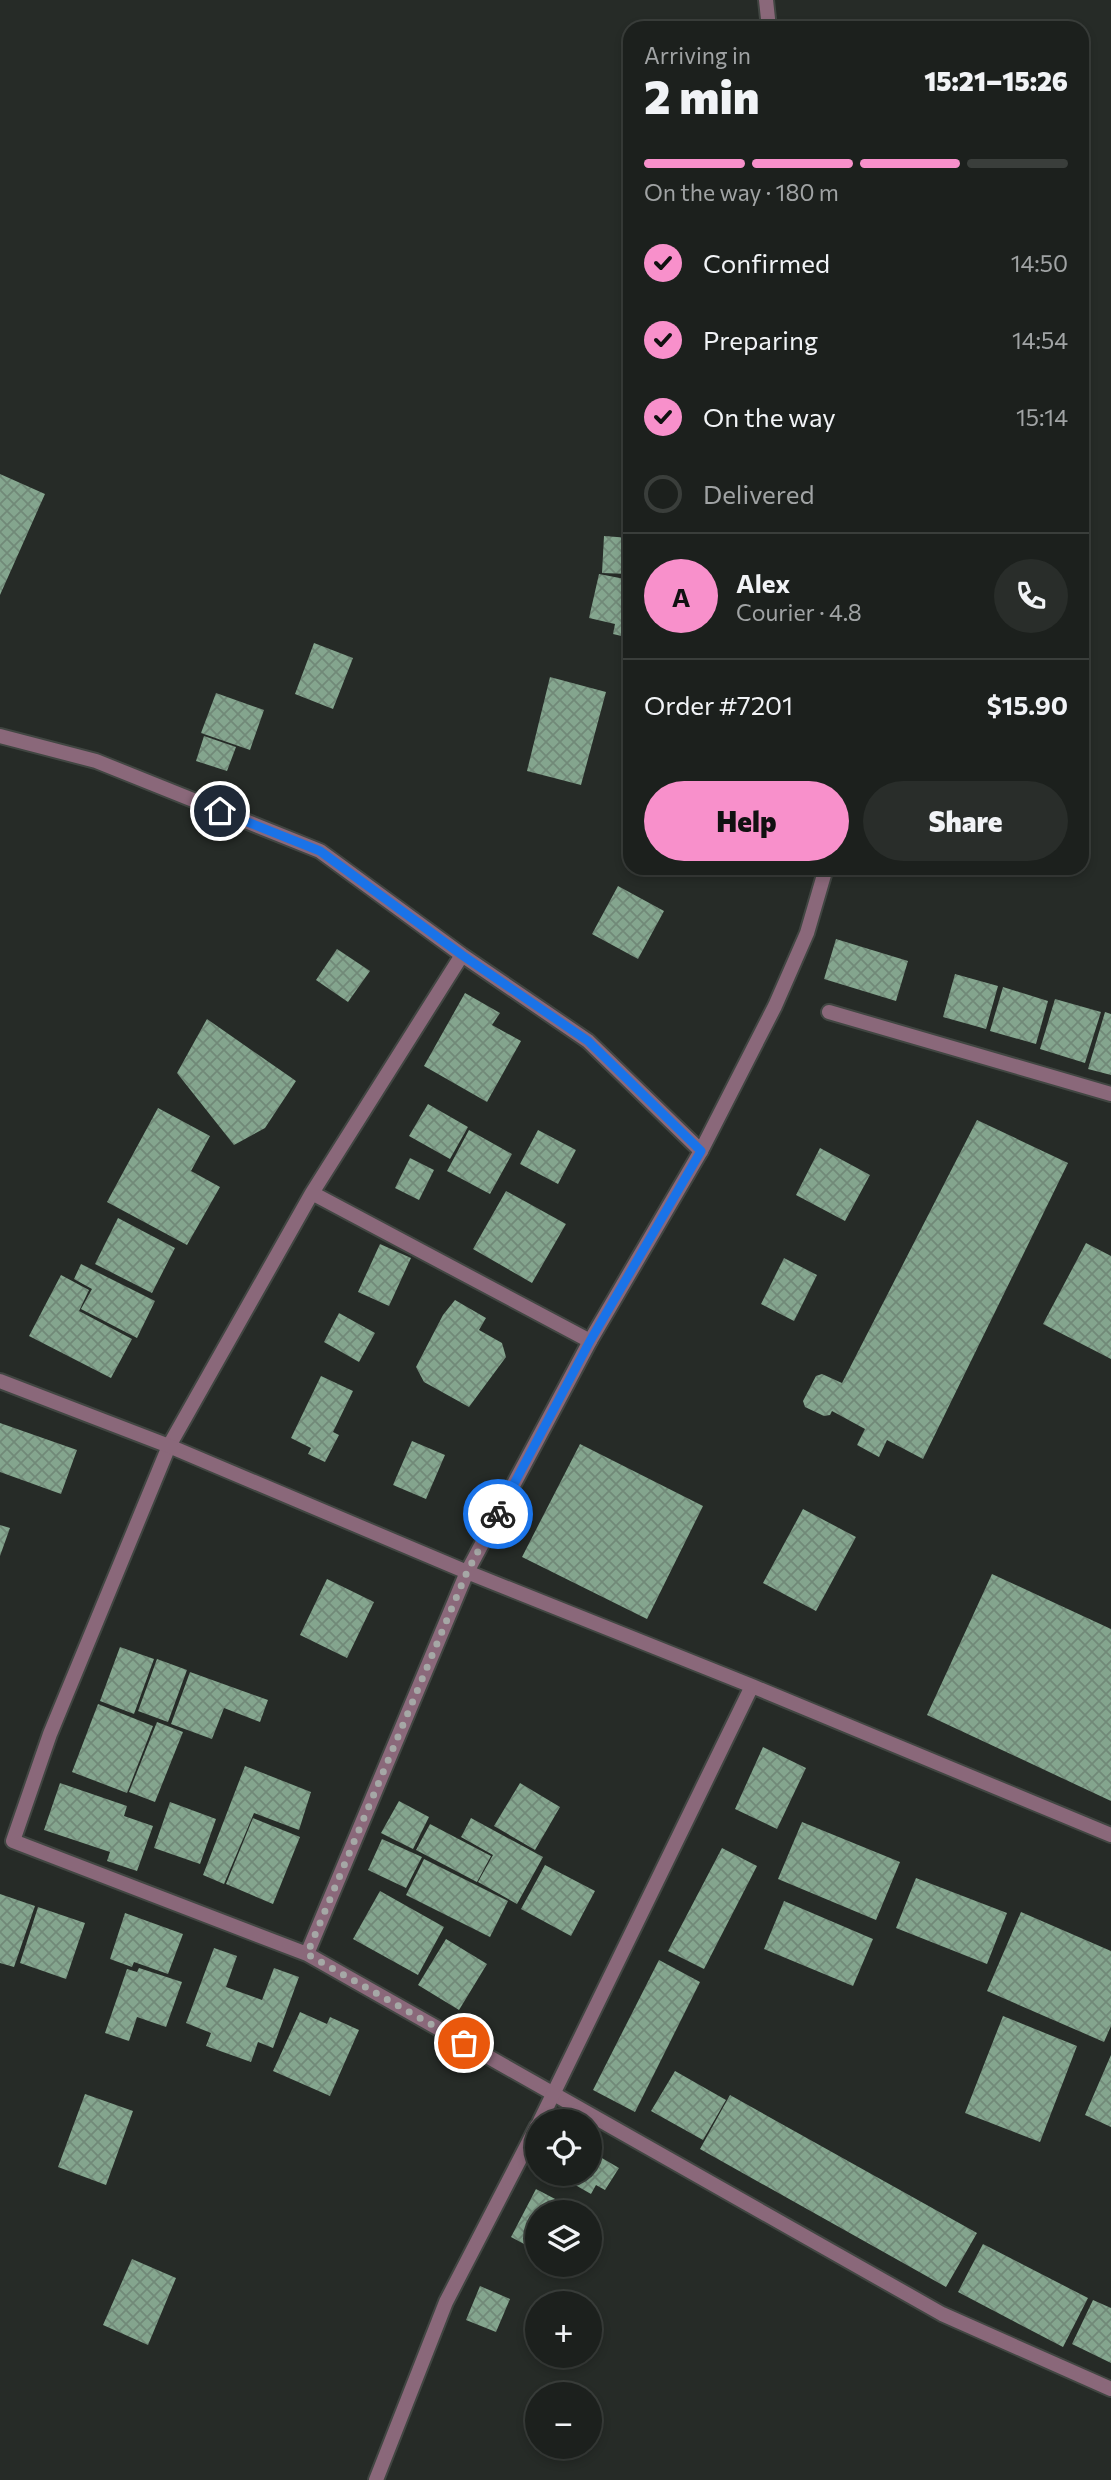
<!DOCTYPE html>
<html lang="en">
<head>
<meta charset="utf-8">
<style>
	body { margin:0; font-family:Commissioner,sans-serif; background:#292d2a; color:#f1f3f6; height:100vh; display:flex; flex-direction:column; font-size:26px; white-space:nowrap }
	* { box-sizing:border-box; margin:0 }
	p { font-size:23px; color:#a0a3a4 }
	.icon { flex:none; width:38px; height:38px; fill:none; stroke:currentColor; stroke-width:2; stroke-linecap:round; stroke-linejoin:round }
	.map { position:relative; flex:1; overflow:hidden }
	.side { position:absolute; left:623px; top:21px; width:466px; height:854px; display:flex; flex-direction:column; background:#1c201d; border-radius:21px; box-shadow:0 4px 10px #0003,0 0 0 2px #3a3e3b }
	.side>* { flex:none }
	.fabs { position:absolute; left:525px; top:2109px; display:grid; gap:14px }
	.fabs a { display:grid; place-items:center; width:77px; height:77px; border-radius:50%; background:#1c201d; box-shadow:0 4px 10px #0003,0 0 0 2px #3a3e3b; font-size:35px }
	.pin { position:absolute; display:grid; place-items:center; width:60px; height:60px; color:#fff; margin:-30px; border:4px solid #fff; border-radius:50%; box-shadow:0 2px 7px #0007 }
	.courier { position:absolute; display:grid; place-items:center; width:70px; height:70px; margin:-35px; border:5px solid #1a73e8; border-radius:50%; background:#fff; color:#222; box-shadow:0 2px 9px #0007 }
	.headline em { font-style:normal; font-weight:800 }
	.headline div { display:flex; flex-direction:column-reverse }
	.headline { display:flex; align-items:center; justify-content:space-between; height:119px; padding:0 21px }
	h1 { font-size:46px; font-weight:800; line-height:52px }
	.bar { display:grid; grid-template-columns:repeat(4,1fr); gap:10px 7px; align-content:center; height:84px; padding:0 21px }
	.bar i { height:9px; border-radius:5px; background:#3a3e3b }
	.bar .on { background:#f890cb }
	.bar p { grid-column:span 4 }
	.line { display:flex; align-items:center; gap:18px; padding:0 21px; border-top:2px solid #3a3e3b }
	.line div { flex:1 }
	.round { display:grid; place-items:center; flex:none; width:74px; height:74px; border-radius:37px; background:#292d2a }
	ol { padding:0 21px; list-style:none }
	li { display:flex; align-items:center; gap:21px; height:77px }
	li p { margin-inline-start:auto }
	li .icon { padding:7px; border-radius:50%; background:#f890cb; color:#111; stroke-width:4 }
	li:last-child { color:#a0a3a4 }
	li i { width:38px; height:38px; border:4px solid #3a3e3b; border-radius:50% }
	.button { display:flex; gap:14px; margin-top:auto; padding:14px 21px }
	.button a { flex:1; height:80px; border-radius:42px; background:#f890cb; color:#111; font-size:28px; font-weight:800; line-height:80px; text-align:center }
	.button a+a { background:#292d2a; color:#f1f3f6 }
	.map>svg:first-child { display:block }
	.building { fill:url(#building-cross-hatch) }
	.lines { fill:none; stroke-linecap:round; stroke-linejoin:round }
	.minor-casing { stroke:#414642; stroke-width:18 }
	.tertiary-casing { stroke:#414642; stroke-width:18 }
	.minor { stroke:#8a687a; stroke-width:14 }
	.tertiary { stroke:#8a687a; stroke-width:14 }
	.done { stroke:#a5a8a6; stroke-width:7; stroke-dasharray:0 12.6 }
	.route { stroke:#1a73e8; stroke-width:9 }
</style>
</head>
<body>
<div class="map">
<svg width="1111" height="2480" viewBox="0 0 1111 2480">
	<defs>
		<pattern id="building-cross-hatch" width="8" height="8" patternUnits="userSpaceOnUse" patternTransform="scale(1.75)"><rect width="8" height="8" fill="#84a58e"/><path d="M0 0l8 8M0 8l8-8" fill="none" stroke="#718978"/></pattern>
	</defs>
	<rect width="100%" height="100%" fill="#262b27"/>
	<path class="building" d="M 0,474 L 45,494 L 0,595 Z
		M 604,536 L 630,538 L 630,574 L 602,573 Z
		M 599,574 L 630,580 L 630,638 L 613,634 L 615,624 L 589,618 Z
		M 314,643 L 353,658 L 333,709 L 295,694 Z
		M 550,677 L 606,692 L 581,785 L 527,771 Z
		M 216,693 L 264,710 L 250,750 L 201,733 Z
		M 204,736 L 236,747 L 227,771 L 196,761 Z
		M 618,886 L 664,911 L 638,959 L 592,934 Z
		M 836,939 L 908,961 L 896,1001 L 824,979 Z
		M 337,949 L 370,971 L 348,1002 L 316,980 Z
		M 955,974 L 998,986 L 986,1029 L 943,1017 Z
		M 1003,987 L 1048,1001 L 1036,1044 L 990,1031 Z
		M 465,993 L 500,1013 L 492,1025 L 521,1041 L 487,1102 L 424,1066 Z
		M 1055,999 L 1101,1012 L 1085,1063 L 1040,1049 Z
		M 1105,1012 L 1111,1014 L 1111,1075 L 1088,1069 Z
		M 207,1019 L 296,1081 L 265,1128 L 234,1145 L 177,1073 Z
		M 428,1104 L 468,1127 L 450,1159 L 409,1136 Z
		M 158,1108 L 210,1136 L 191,1171 L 220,1187 L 187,1245 L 107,1202 Z
		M 977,1120 L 1068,1163 L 923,1459 L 887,1440 L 879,1457 L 857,1445 L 865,1429 L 832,1411 L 830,1415 L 824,1416 L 805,1407 L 803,1401 L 816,1376 L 822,1374 L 842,1383 Z
		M 469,1130 L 512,1154 L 490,1194 L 447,1171 Z
		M 538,1130 L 576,1150 L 558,1184 L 520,1164 Z
		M 820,1148 L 870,1175 L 845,1221 L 796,1195 Z
		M 410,1158 L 434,1170 L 419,1200 L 395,1188 Z
		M 506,1191 L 566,1224 L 532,1283 L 473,1249 Z
		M 118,1218 L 175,1248 L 152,1293 L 95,1264 Z
		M 1086,1243 L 1111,1256 L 1111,1359 L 1043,1324 Z
		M 380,1244 L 411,1258 L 389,1306 L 358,1292 Z
		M 784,1258 L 817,1275 L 794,1321 L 761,1304 Z
		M 81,1264 L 155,1301 L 137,1338 L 81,1309 L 92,1289 L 74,1279 Z
		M 61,1275 L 89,1290 L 79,1311 L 132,1339 L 111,1378 L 29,1336 Z
		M 455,1300 L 486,1318 L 479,1330 L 502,1343 L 506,1357 L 469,1407 L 424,1382 L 416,1367 L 443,1315 Z
		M 339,1313 L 375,1333 L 359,1362 L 324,1342 Z
		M 321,1376 L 353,1391 L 333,1432 L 339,1435 L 325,1462 L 308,1454 L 311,1448 L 291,1438 Z
		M 0,1423 L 77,1450 L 61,1494 L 0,1472 Z
		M 412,1441 L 445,1455 L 426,1499 L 393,1485 Z
		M 580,1444 L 703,1506 L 647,1619 L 522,1557 Z
		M 803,1509 L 856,1537 L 816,1611 L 763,1583 Z
		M 0,1525 L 10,1528 L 0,1556 Z
		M 992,1574 L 1111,1629 L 1111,1801 L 927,1715 Z
		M 327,1579 L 374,1602 L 347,1658 L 300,1635 Z
		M 120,1647 L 154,1659 L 134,1714 L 100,1701 Z
		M 157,1659 L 187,1670 L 168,1722 L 138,1711 Z
		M 190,1672 L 268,1700 L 260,1722 L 224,1708 L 212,1739 L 171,1724 Z
		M 98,1704 L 153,1726 L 127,1793 L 72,1772 Z
		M 157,1722 L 183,1732 L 155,1802 L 129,1792 Z
		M 763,1747 L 806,1768 L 777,1829 L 735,1809 Z
		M 245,1766 L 311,1792 L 299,1830 L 254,1813 L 224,1884 L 203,1875 Z
		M 60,1783 L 127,1806 L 124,1816 L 153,1826 L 137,1871 L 107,1861 L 110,1852 L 44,1830 Z
		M 520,1783 L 560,1807 L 535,1850 L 494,1826 Z
		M 399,1801 L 429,1817 L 413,1849 L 381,1833 Z
		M 170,1802 L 216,1819 L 200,1864 L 154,1848 Z
		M 253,1818 L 300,1837 L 273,1904 L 226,1884 Z
		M 471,1818 L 543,1857 L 517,1904 L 478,1882 L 493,1855 L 461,1837 Z
		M 802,1822 L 900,1862 L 876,1920 L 778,1879 Z
		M 430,1824 L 491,1856 L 477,1882 L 416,1850 Z
		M 382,1839 L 422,1857 L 406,1888 L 368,1870 Z
		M 722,1848 L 757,1866 L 704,1969 L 668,1951 Z
		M 424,1859 L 508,1901 L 490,1937 L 406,1895 Z
		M 545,1865 L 595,1891 L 571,1936 L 521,1909 Z
		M 916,1878 L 1007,1913 L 987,1964 L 896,1928 Z
		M 380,1891 L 444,1927 L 418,1975 L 353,1939 Z
		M 0,1894 L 35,1906 L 14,1967 L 0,1963 Z
		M 784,1901 L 873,1939 L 853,1986 L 764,1949 Z
		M 38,1907 L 85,1923 L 66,1979 L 20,1963 Z
		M 1021,1912 L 1111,1951 L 1111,2026 L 1104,2042 L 987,1991 Z
		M 125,1913 L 183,1934 L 168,1974 L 134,1962 L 132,1967 L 110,1959 Z
		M 446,1939 L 487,1964 L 459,2010 L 418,1985 Z
		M 214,1948 L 237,1956 L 226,1987 L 262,2000 L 274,1968 L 299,1977 L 273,2048 L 258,2042 L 251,2062 L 206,2046 L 211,2033 L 186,2023 Z
		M 659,1960 L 700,1982 L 635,2112 L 593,2090 Z
		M 139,1968 L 182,1982 L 166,2027 L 137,2017 L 129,2041 L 105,2033 L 127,1969 L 137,1972 Z
		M 300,2012 L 327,2024 L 330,2017 L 359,2030 L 330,2096 L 273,2071 Z
		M 1003,2016 L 1077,2046 L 1040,2142 L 965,2113 Z
		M 1111,2055 L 1111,2127 L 1085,2115 Z
		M 675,2071 L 726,2100 L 703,2140 L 651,2111 Z
		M 85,2094 L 133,2111 L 106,2185 L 58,2167 Z
		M 730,2095 L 977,2233 L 946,2287 L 700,2149 Z
		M 590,2151 L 619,2168 L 605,2190 L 596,2185 L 591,2194 L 556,2174 L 590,2174 Z
		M 536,2189 L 580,2212 L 537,2212 L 537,2251 L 511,2237 Z
		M 983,2244 L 1088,2298 L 1063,2347 L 958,2292 Z
		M 132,2259 L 176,2278 L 148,2345 L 103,2325 Z
		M 480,2286 L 510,2299 L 496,2332 L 466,2320 Z
		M 1093,2300 L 1111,2308 L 1111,2363 L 1072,2344 Z"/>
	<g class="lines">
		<defs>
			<path id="minor" d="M 0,736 L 96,761 L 320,851 L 462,955 L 588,1041 L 701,1151
				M 462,955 L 312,1193 L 169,1446 L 50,1734 L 13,1841 L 307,1954 L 942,2314 L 1111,2389
				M 829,1012 L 1111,1094
				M 312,1193 L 590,1341
				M 307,1954 L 467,1572"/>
			<path id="tertiary" d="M 766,0 L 769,28
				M 0,1381 L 169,1446 L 467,1572 L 752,1686 L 1111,1835
				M 467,1572 L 590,1341 L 701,1151 L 775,1006 L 807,933 L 826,868
				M 540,2121 L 752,1686
				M 376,2480 L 446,2302 L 537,2126"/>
		</defs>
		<use href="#minor" class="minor-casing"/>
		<use href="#tertiary" class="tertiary-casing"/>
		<use href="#minor" class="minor"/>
		<use href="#tertiary" class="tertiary"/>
	</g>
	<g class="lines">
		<path class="done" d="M 464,2043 L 307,1954 L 467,1572 L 498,1514"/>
		<path class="route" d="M 220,811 L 320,851 L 462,955 L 588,1041 L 701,1151 L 590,1341 L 498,1514"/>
	</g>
</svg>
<div class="fabs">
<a><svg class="icon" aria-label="locate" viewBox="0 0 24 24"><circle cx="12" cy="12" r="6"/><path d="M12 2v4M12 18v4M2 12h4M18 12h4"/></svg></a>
<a><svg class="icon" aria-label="layers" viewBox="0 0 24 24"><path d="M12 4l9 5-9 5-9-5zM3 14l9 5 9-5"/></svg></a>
<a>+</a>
<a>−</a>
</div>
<div class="pin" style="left:464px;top:2043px;background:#ea580c"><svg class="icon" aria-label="bag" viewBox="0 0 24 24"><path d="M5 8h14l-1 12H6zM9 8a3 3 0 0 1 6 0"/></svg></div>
<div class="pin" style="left:220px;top:811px;background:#1f2937"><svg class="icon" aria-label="home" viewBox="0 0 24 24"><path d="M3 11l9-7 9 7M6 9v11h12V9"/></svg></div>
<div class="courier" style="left:498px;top:1514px"><svg class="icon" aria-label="bike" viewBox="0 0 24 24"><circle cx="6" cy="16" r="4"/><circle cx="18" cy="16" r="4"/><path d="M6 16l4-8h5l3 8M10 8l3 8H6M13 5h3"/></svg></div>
<section class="side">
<div class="headline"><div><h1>2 min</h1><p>Arriving in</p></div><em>15:21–15:26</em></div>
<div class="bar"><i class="on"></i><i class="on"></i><i class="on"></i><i></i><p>On the way · 180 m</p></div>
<ol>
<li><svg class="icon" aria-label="check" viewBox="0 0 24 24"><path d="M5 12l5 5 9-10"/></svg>Confirmed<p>14:50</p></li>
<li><svg class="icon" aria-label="check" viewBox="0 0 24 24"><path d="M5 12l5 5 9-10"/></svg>Preparing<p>14:54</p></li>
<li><svg class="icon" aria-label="check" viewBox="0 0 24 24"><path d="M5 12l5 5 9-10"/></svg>On the way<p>15:14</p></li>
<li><i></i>Delivered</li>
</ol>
<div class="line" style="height:126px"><b class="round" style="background:#f890cb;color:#111">A</b><div><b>Alex</b><p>Courier · 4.8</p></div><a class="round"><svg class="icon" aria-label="phone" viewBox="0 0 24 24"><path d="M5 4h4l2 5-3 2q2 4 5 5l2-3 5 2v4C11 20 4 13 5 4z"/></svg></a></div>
<div class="line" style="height:91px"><div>Order #7201</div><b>$15.90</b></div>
<div class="button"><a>Help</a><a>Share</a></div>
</section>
</div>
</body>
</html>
